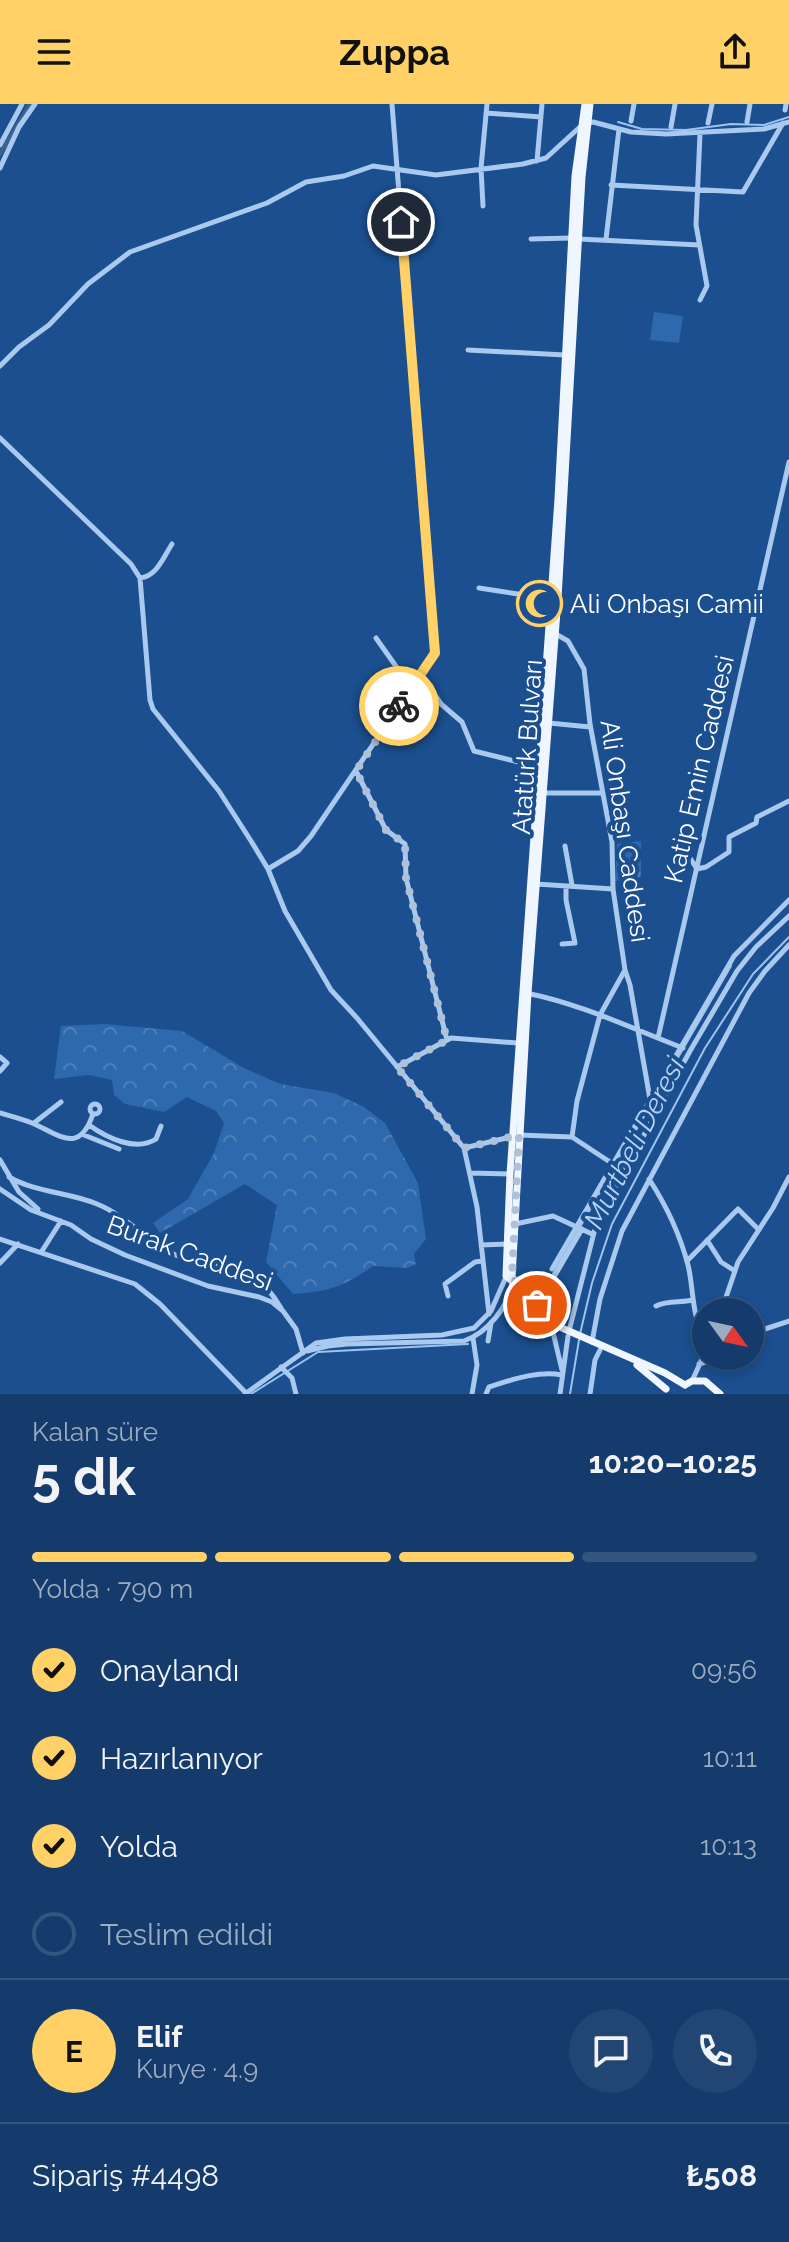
<!DOCTYPE html>
<html lang="tr">
<head>
<meta charset="utf-8">
<style>
	body { margin:0; font-family:Raleway,sans-serif; background:#214673; color:#f1f3f6; height:100vh; display:flex; flex-direction:column; font-size:30px; white-space:nowrap }
	* { box-sizing:border-box; margin:0 }
	p { font-size:26px; color:#9dadc1 }
	.icon { flex:none; width:44px; height:44px; fill:none; stroke:currentColor; stroke-width:2; stroke-linecap:round; stroke-linejoin:round }
	.map { position:relative; height:1290px; overflow:hidden }
	.side { display:flex; flex-direction:column; background:#143b6b; flex:1 }
	.side>* { flex:none }
	.needle { width:52px; rotate:123deg }
	.tools { position:absolute; left:692px; top:1194px; display:grid; gap:16px }
	.tools a { display:grid; place-items:center; width:72px; height:72px; border-radius:50%; background:#143b6b; box-shadow:0 4px 12px #0003,0 0 0 2px #33557e; font-size:40px }
	.pin { position:absolute; display:grid; place-items:center; width:68px; height:68px; color:#fff; margin:-34px; border:4px solid #fff; border-radius:50%; box-shadow:0 2px 8px #0007 }
	.courier { position:absolute; display:grid; place-items:center; width:80px; height:80px; margin:-40px; border:6px solid #ffd166; border-radius:50%; background:#fff; color:#222; box-shadow:0 2px 10px #0007 }
	.headline em { font-style:normal; font-weight:700 }
	.headline div { display:flex; flex-direction:column-reverse }
	.headline { display:flex; align-items:center; justify-content:space-between; height:136px; padding:0 32px }
	h1 { font-size:52px; font-weight:700; line-height:60px }
	.bar { display:grid; grid-template-columns:repeat(4,1fr); gap:12px 8px; align-content:center; height:96px; padding:0 32px }
	.bar i { height:10px; border-radius:6px; background:#33557e }
	.bar .current { background:#ffd166 }
	.bar p { grid-column:span 4 }
	.line { display:flex; align-items:center; gap:20px; padding:0 32px; border-top:2px solid #33557e }
	.line div { flex:1 }
	.round { display:grid; place-items:center; flex:none; width:84px; height:84px; border-radius:42px; background:#214673 }
	ol { padding:0 32px; list-style:none }
	li { display:flex; align-items:center; gap:24px; height:88px }
	li p { margin-inline-start:auto }
	li .icon { padding:8px; border-radius:50%; background:#ffd166; color:#111; stroke-width:4 }
	li:last-child { color:#9dadc1 }
	li i { width:44px; height:44px; border:4px solid #33557e; border-radius:50% }
	header { display:flex; justify-content:space-between; align-items:center; height:104px; padding:0 32px; background:#ffd166; color:#111; font-size:36px; font-weight:700 }
	.map>svg:first-child { display:block }
	.forest { fill:url(#forest-crowns) }
	.park { fill:url(#park-tufts) }
	.pitch { fill:#2e69ad }
	.lines { fill:none; stroke-linecap:round; stroke-linejoin:round }
	.stream { stroke:#9cc4f0; stroke-width:2 }
	.canal { stroke:#3c6290; stroke-width:4 }
	.minor { stroke:#a9c9ee; stroke-width:5 }
	.major { stroke:#f0f6ff; stroke-width:7 }
	.done { stroke:#afc1d8; stroke-width:8; stroke-dasharray:0 14.4 }
	.route { stroke:#ffd166; stroke-width:10 }
	.labels { text-anchor:middle; stroke-width:8; stroke-linejoin:round; paint-order:stroke }
	.poi-label { font-size:26px; fill:#fff; stroke:#1b4f8f; text-anchor:start }
	.street-label { font-size:26px; fill:#fff; stroke:#1b4f8f }
	.water-label { font-size:28px; font-style:italic; fill:#b5d3f5; stroke:#1b4f8f }
</style>
</head>
<body>
<header><svg class="icon" aria-label="menu" viewBox="0 0 24 24"><path d="M4 6h16M4 12h16M4 18h16"/></svg>Zuppa<svg class="icon" aria-label="share" viewBox="0 0 24 24"><path d="M12 15V3M7 8l5-5 5 5M5 13v7h14v-7"/></svg></header>
<div class="map">
<svg width="789" height="1290" viewBox="0 0 789 1290">
	<defs>
		<pattern id="forest-crowns" width="20" height="18" patternUnits="userSpaceOnUse" patternTransform="scale(2)"><rect width="20" height="18" fill="#2e69ad"/><path d="M2 6a3 3 0 1 1 6 0M12 15a3 3 0 1 1 6 0" fill="none" stroke="#4d80b9"/></pattern>
		<pattern id="park-tufts" width="24" height="20" patternUnits="userSpaceOnUse" patternTransform="scale(2)"><rect width="24" height="20" fill="#2e69ad"/><path d="M3 7l-1-3M5 7V3M7 7l1-3M15 17l-1-3M17 17v-4M19 17l1-3" fill="none" stroke="#4d80b9"/></pattern>
	</defs>
	<rect width="100%" height="100%" fill="#1b4f8f"/>
	<path class="forest" d="M 104,920 L 182,927 L 244,964 L 280,980 L 334,989 L 364,1003 L 385,1019 L 418,1079 L 426,1135 L 414,1150 L 416,1160 L 407,1164 L 373,1162 C 345,1182 328,1188 293,1190 L 266,1158 L 277,1101 L 245,1080 L 160,1129 L 153,1119 L 188,1095 L 214,1049 L 224,1019 L 216,1007 L 187,993 L 164,1008 L 125,1000 L 114,991 L 112,976 L 89,971 L 54,975 L 61,922 Z"/>
	<path class="park" d="M 641,737 L 641,773 L 615,777 L 617,740 Z"/>
	<path class="pitch" d="M 654,208 L 683,212 L 679,239 L 650,236 Z"/>
	<g class="lines">
		<path class="stream" d="M 618,18 L 642,25 L 686,26 L 731,20 L 764,21 L 789,13
			M 539,1194 L 731,862
			M 580,1230 L 592,1179 L 612,1120 L 705,944 L 753,870 L 789,833
			M 251,1290 L 318,1248 L 468,1240
			M 570,1290 L 579,1236"/>
		<path class="canal" d="M 0,50 L 30,0"/>
		<path class="minor" d="M 785,6 L 786,0
			M 486,9 L 541,13
			M 631,17 L 634,0
			M 747,18 L 750,0
			M 708,19 L 712,0
			M 671,23 L 675,0
			M 0,41 L 22,0
			M 537,57 L 542,0
			M 0,64 L 19,23 L 35,0
			M 611,81 L 743,88 L 783,19
			M 483,102 L 481,64 L 487,0
			M 531,135 L 572,134
			M 579,135 L 699,141
			M 606,135 L 619,25
			M 700,196 L 707,182 L 696,121 L 700,30
			M 468,246 L 565,251
			M 0,262 L 19,243 L 49,221 L 88,180 L 130,148 L 267,99 L 306,78 L 344,72 L 373,62 L 436,71 L 523,60 L 546,54 L 581,22 L 593,18 L 631,28 L 666,30 L 764,25 L 789,18
			M 0,334 L 131,460 L 140,474 L 150,596 L 153,605 L 219,687 L 251,737 L 268,765 L 285,807 L 331,886 L 357,914 L 464,1044 L 477,1103 L 489,1210
			M 140,474 C 157,472 163,454 172,440
			M 479,484 L 551,495
			M 554,529 L 568,537 L 584,565 L 590,620 L 612,738 L 613,785 L 625,866 L 600,911 L 577,997 L 572,1033 L 613,1060
			M 376,534 L 400,568 L 405,591
			M 421,570 L 441,600 L 462,618 L 474,647 L 539,663
			M 549,619 L 590,623
			M 356,667 L 386,726 L 405,740 L 406,774 L 447,936
			M 544,689 L 602,689
			M 565,742 L 572,781
			M 690,754 L 697,765 L 706,763 L 729,748 L 729,733 L 756,719 L 757,713 L 789,697
			M 268,765 L 298,747 L 311,732 L 435,549 L 392,0
			M 536,780 L 613,785
			M 562,840 L 575,839 L 566,796 L 566,782
			M 625,866 L 630,881 L 650,995
			M 526,889 C 581,900 631,924 683,944
			M 658,934 L 789,358
			M 0,953 L 7,959 L 0,967
			M 397,963 L 451,934 L 518,939
			M90 1005a5 5 0 1 1 10 0a5 5 0 1 1-10 0Z
			M 0,1009 C 10,1012 22,1015 32,1019 C 60,1031 79,1051 93,1010
			M 34,1019 L 61,998
			M 89,1021 C 107,1034 136,1048 156,1035 L 161,1022
			M 84,1031 L 119,1045
			M 464,1044 L 519,1031 L 572,1033
			M 0,1056 L 19,1088 L 38,1105
			M 470,1069 L 510,1070
			M 9,1073 C 37,1089 68,1088 97,1100 C 122,1110 142,1131 164,1145 C 193,1163 216,1155 241,1165 C 258,1172 272,1189 281,1204
			M 649,1075 C 666,1101 680,1131 688,1161 C 694,1185 691,1214 706,1234
			M 0,1085 L 31,1106 L 71,1121 L 91,1135 L 125,1151 L 208,1182 L 259,1193 L 272,1198 L 283,1207 L 296,1225 L 303,1249
			M 515,1120 L 553,1112 L 592,1130
			M 0,1135 L 135,1180 L 160,1200 L 246,1289
			M 707,1136 L 721,1158 L 735,1167
			M 481,1141 L 508,1140
			M 42,1147 L 61,1117
			M 687,1157 L 738,1105 L 758,1125
			M 0,1159 L 18,1140
			M 552,1165 L 734,852 L 789,796
			M 448,1192 L 445,1180 L 475,1158 L 482,1157
			M 537,1202 L 582,1125
			M 656,1202 C 668,1196 680,1199 693,1196
			M 721,1208 L 738,1158 L 773,1104 L 789,1073
			M 551,1220 L 562,1266
			M 569,1227 L 597,1117 L 690,947 L 737,867 L 756,843 L 789,812
			M 750,1235 L 759,1227 L 789,1217
			M 488,1237 L 491,1219
			M 592,1238 L 600,1195 L 622,1127 L 749,889 L 765,867 L 789,841
			M 307,1247 L 328,1242 L 347,1240 L 464,1237 C 487,1229 510,1202 512,1177
			M 699,1260 L 725,1252
			M 281,1263 L 292,1274 L 296,1290
			M 692,1277 L 706,1246
			M 245,1290 L 316,1239 L 345,1235 L 442,1231 L 474,1224 L 491,1207 L 506,1173
			M 472,1290 L 477,1261 L 473,1234
			M 486,1290 L 489,1283 C 511,1276 539,1266 562,1271
			M 560,1290 L 568,1232
			M 590,1290 L 595,1256 L 600,1246"/>
		<path class="major" d="M 590,0 L 582,73 L 558,494 L 528,889 L 512,1173 L 549,1214 L 562,1224 L 665,1269 L 685,1281
			M 513,1178 L 506,1172 L 510,1070 L 558,395 L 575,72 L 585,0
			M 637,1261 L 666,1285
			M 685,1281 L 692,1277 L 705,1277 L 720,1290"/>
	</g>
	<g class="lines">
		<path class="done" d="M 399,602 L 356,667 L 386,726 L 405,740 L 406,774 L 447,936 L 397,963 L 464,1044 L 519,1031 L 512,1173 L 537,1201"/>
		<path class="route" d="M 399,602 L 435,549 L 401,118"/>
	</g>
	<defs>
		<symbol id="mosque-ring" viewBox="-11 -11 22 22"><circle r="9.5" fill="#1b4f8f" stroke="#ffd166" stroke-width="1.5"/><path d="M3.5-4.9A6 6 0 1 0 3.5 4.9A5 5 0 1 1 3.5-4.9Z" fill="#ffd166"/></symbol>
	</defs>
	<g fill-rule="evenodd">
		<use href="#mosque-ring" x="514" y="474" width="51" height="51"/>
	</g>
	<g class="labels">
		<g class="poi-label">
			<text x="570" y="509">Ali Onbaşı Camii</text>
		</g>
		<g class="street-label">
			<text transform="translate(527 643) rotate(-86)" y="9">Atatürk Bulvarı</text>
			<text transform="translate(699 665) rotate(-77)" y="9">Katip Emin Caddesi</text>
			<text transform="translate(625 727) rotate(82)" y="9">Ali Onbaşı Caddesi</text>
			<text transform="translate(190 1149) rotate(20)" y="9">Burak Caddesi</text>
		</g>
		<g class="water-label">
			<text transform="translate(634 1039) rotate(-63)" y="10">Murtbeli Deresi</text>
		</g>
	</g>
</svg>
<div class="tools">
<a><svg class="needle" viewBox="-14 -14 28 28"><path d="M0-13l5 13h-10z" fill="#e53935"/><path d="M0 13l5-13h-10z" fill="#9dadc1"/></svg></a>
</div>
<div class="pin" style="left:537px;top:1201px;background:#ea580c"><svg class="icon" aria-label="bag" viewBox="0 0 24 24"><path d="M5 8h14l-1 12H6zM9 8a3 3 0 0 1 6 0"/></svg></div>
<div class="pin" style="left:401px;top:118px;background:#1f2937"><svg class="icon" aria-label="home" viewBox="0 0 24 24"><path d="M3 11l9-7 9 7M6 9v11h12V9"/></svg></div>
<div class="courier" style="left:399px;top:602px"><svg class="icon" aria-label="bike" viewBox="0 0 24 24"><circle cx="6" cy="16" r="4"/><circle cx="18" cy="16" r="4"/><path d="M6 16l4-8h5l3 8M10 8l3 8H6M13 5h3"/></svg></div>
</div>
<section class="side">
<div class="headline"><div><h1>5 dk</h1><p>Kalan süre</p></div><em>10:20–10:25</em></div>
<div class="bar"><i class="current"></i><i class="current"></i><i class="current"></i><i></i><p>Yolda · 790 m</p></div>
<ol>
<li><svg class="icon" aria-label="check" viewBox="0 0 24 24"><path d="M5 12l5 5 9-10"/></svg>Onaylandı<p>09:56</p></li>
<li><svg class="icon" aria-label="check" viewBox="0 0 24 24"><path d="M5 12l5 5 9-10"/></svg>Hazırlanıyor<p>10:11</p></li>
<li><svg class="icon" aria-label="check" viewBox="0 0 24 24"><path d="M5 12l5 5 9-10"/></svg>Yolda<p>10:13</p></li>
<li><i></i>Teslim edildi</li>
</ol>
<div class="line" style="height:144px"><b class="round" style="background:#ffd166;color:#111">E</b><div><b>Elif</b><p>Kurye · 4.9</p></div><a class="round"><svg class="icon" aria-label="chat" viewBox="0 0 24 24"><path d="M4 5h16v11H9l-5 4z"/></svg></a><a class="round"><svg class="icon" aria-label="phone" viewBox="0 0 24 24"><path d="M5 4h4l2 5-3 2q2 4 5 5l2-3 5 2v4C11 20 4 13 5 4z"/></svg></a></div>
<div class="line" style="height:104px"><div>Sipariş #4498</div><b>₺508</b></div>
</section>
</body>
</html>
